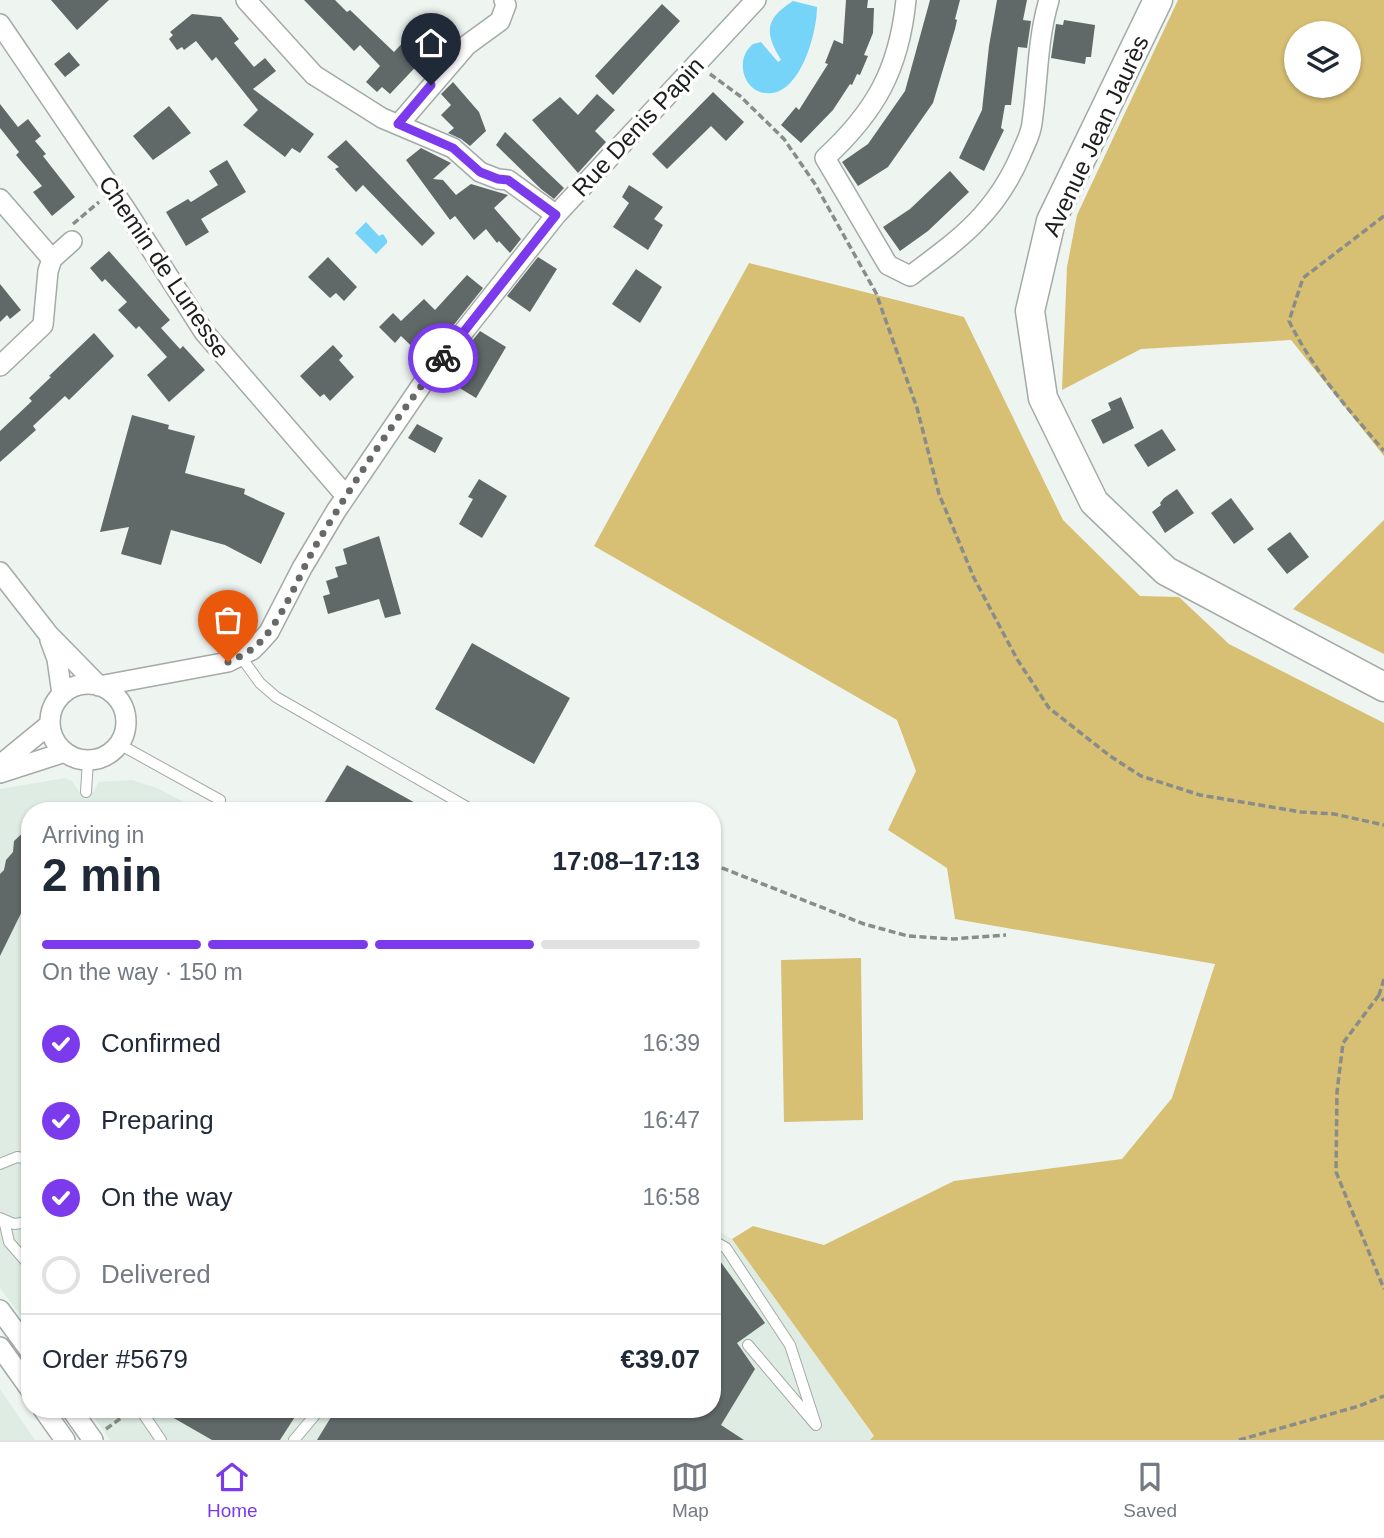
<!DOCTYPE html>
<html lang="en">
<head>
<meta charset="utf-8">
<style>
	body { margin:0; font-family:Helvetica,sans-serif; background:#f6f6f7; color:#1f2937; height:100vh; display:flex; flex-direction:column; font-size:26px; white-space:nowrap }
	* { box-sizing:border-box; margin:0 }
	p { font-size:23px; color:#747a83 }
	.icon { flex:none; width:38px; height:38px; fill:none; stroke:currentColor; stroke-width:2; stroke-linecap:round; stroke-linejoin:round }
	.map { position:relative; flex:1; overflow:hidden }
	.side { position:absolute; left:21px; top:802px; width:700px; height:616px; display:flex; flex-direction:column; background:#fff; border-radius:28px; box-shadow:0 2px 5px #0004 }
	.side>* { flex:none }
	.buttons { position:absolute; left:1284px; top:21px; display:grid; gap:14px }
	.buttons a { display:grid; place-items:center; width:77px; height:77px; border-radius:50%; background:#fff; box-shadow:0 2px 5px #0004; font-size:35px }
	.pin { position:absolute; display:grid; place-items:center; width:60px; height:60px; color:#fff; margin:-72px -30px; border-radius:50% 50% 50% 0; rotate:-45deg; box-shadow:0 0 7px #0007 }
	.pin .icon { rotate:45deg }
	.courier { position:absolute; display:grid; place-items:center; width:70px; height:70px; margin:-35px; border:5px solid #7c3aed; border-radius:50%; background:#fff; color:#222; box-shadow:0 2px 9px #0007 }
	.summary em { font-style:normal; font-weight:700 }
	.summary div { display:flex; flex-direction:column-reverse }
	.summary { display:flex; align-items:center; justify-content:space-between; height:119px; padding:0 21px }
	h1 { font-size:46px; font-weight:700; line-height:52px }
	.bar { display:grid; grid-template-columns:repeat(4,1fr); gap:10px 7px; align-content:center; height:84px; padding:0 21px }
	.bar i { height:9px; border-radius:5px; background:#e0e1e3 }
	.bar .selected { background:#7c3aed }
	.bar p { grid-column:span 4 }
	.line { display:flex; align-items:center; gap:18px; padding:0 21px; border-top:2px solid #e0e1e3 }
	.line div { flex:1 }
	ol { padding:0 21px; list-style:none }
	li { display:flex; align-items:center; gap:21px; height:77px }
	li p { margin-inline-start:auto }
	li .icon { padding:7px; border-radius:50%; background:#7c3aed; color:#fff; stroke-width:4 }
	li:last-child { color:#747a83 }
	li i { width:38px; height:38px; border:4px solid #e0e1e3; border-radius:50% }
	.menu { display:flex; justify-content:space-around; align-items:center; height:98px; border-top:2px solid #e0e1e3; background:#fff; font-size:19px; color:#747a83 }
	.menu a { display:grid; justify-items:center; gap:4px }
	.menu .selected { color:#7c3aed }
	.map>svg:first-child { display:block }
	.built { fill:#deece3 }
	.green { fill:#d7bf73; fill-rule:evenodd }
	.water { fill:#75d4f7 }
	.building { fill:#616968 }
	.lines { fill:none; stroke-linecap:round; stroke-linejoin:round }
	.lane-casing { stroke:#a4aaa6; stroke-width:12 }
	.street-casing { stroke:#a4aaa6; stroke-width:22 }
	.secondary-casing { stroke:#a4aaa6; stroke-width:31 }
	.path { stroke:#898d8a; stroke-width:3.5; stroke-dasharray:7 3.5; stroke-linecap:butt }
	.lane { stroke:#fff; stroke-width:10 }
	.street { stroke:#fff; stroke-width:19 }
	.secondary { stroke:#fff; stroke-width:28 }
	.done { stroke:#666967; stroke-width:7; stroke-dasharray:0 12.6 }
	.route { stroke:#7c3aed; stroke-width:9 }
	.labels { text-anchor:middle; stroke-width:7; stroke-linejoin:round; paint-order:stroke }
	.street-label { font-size:24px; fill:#1c1e1c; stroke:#fff }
</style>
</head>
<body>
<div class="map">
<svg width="1384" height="1440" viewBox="0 0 1384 1440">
	<rect width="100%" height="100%" fill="#eef5f1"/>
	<path class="built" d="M 65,778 L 72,781 L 79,792 L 94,792 L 98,782 L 132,780 L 157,788 L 199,810 L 30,810 L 30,1329 L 0,1288 L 0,789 Z
		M 712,1227 L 732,1239 L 874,1437 L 870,1440 L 110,1440 L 88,1409 L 712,1409 Z
		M 0,1389 L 35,1440 L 0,1440 Z"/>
	<path class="green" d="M 1178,0 L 1384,0 L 1384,456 L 1291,340 L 1141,349 L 1062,390 L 1067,267 L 1077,215 ZM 1349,33 L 1349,86 L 1297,86 L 1297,33 Z
		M 749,263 L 964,317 L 1063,520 L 1140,596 L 1179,597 L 1229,644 L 1384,723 L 1384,1440 L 870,1440 L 874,1436 L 732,1239 L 753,1226 L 824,1245 L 954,1181 L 1122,1159 L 1172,1098 L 1215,964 L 955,919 L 947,868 L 888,830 L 916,771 L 897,720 L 594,546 Z
		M 1384,520 L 1384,654 L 1293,609 Z
		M 861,958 L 863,1120 L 784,1122 L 781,960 Z"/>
	<path class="water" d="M 793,1 L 817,7 C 817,31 803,83 777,92 C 747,101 731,62 753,44 L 761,42 L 778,62 L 781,60 C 764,32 765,19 793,1 Z
		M 366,222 L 379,236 L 383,234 L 387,240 L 387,243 L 376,254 L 355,233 Z"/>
	<path class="building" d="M 51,0 L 109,0 L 77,30 Z
		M 304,0 L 335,0 L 347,12 L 350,10 L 394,52 L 407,38 L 426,56 L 390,94 L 382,87 L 377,92 L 366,82 L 380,66 L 360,45 L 354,51 Z
		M 846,0 L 868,0 L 867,8 L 874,8 L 873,33 L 864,55 L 868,56 L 860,75 L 857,74 L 852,85 L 850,84 L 833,110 L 801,143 L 781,125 L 796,107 L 799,110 L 828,64 L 825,63 L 834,40 L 843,44 Z
		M 930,0 L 960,0 L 955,19 L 957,20 L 955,29 L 933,103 L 888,167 L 858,186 L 842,162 L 868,144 L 905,91 Z
		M 997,0 L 1027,0 L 1023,20 L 1031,21 L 1027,48 L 1018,47 L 1011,105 L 1005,105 L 1001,128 L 1004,130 L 984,171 L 959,158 L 982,110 L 989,46 Z
		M 662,4 L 680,21 L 613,95 L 595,76 Z
		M 192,14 L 221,17 L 239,39 L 234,43 L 254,67 L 265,58 L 276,71 L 253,89 L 314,134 L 300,153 L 292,148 L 285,157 L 243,125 L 258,110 L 216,57 L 212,61 L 196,41 L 184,50 L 182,47 L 177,50 L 169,39 L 173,35 L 170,32 Z
		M 1064,20 L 1095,25 L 1091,57 L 1086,57 L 1085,64 L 1051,58 L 1056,24 L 1063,25 Z
		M 69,52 L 80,65 L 65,77 L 54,64 Z
		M 453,82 L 479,112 L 486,131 L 470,146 L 461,139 L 448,133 L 454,128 L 441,115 L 451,105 L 441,94 Z
		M 713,92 L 744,122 L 726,141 L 711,126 L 667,169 L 652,154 Z
		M 597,94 L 615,110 L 595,131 L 606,142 L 578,173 L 532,120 L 560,97 L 578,115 Z
		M 0,104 L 18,127 L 28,119 L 41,136 L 35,141 L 46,154 L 43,156 L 75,197 L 52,216 L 33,192 L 42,186 L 16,155 L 19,152 L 0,128 Z
		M 169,106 L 191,133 L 153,160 L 133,136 Z
		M 505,132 L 564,188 L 554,199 L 541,189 L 496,145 Z
		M 346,140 L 435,233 L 422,246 L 363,185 L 356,192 L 335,169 L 339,167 L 327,157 Z
		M 421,148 L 451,163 L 433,179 L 443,180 L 456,195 L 471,184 L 508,195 L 494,208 L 521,239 L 510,253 L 499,241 L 497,243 L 486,229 L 474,240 L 455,216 L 450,220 L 406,160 Z
		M 227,160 L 246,192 L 201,219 L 209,232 L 186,246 L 166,212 L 188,199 L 191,202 L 218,185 L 209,171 Z
		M 950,171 L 969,192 L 928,231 L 900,251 L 883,227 L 910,209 Z
		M 629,185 L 663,207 L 654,219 L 663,225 L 648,250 L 613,227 L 629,203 L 622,197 Z
		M 109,251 L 170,320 L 161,328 L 180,349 L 183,346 L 205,370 L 169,402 L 147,375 L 167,357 L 139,326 L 136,329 L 118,310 L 127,302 L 105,279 L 102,282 L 90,268 Z
		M 328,257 L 357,287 L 344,301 L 336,293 L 330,298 L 308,277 Z
		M 538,257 L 557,269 L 530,312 L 507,296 Z
		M 636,269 L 662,287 L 640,323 L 612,304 Z
		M 467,275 L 483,288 L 426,360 L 401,336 L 395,343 L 379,327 L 393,313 L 401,321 L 424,299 L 435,310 Z
		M 0,284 L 21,310 L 10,319 L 7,315 L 0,322 Z
		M 480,331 L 506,347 L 476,398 L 443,378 Z
		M 94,333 L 114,356 L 69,400 L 65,396 L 33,426 L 36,430 L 0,462 L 0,431 L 32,401 L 29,398 L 51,377 L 49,376 Z
		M 333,345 L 343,356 L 339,360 L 354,377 L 330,401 L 324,394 L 320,397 L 300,376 Z
		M 1121,397 L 1134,428 L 1103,444 L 1091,420 L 1111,410 L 1108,403 Z
		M 132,415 L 169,425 L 168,429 L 195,436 L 185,473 L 245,489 L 244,494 L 285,513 L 261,564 L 225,545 L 171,530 L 161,565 L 121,554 L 129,527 L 100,532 Z
		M 417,424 L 443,438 L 435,453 L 408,438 Z
		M 1162,429 L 1176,450 L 1148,467 L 1134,445 Z
		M 479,479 L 507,496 L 482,538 L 459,524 L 473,499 L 468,497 Z
		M 1177,489 L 1194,513 L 1165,533 L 1152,512 L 1161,505 L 1160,503 L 1164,498 Z
		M 1231,498 L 1254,529 L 1234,544 L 1211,513 Z
		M 1290,532 L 1309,557 L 1287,574 L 1267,549 Z
		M 379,536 L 401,614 L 385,618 L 379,599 L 328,614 L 323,596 L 330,594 L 326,581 L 338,577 L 335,567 L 347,564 L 343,549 Z
		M 472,643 L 570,698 L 534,764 L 435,709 Z
		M 347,765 L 428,810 L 320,810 Z
		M 30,826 L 30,895 L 0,956 L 0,874 L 4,870 L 6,860 L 13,852 L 14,841 Z
		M 712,1250 L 765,1323 L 737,1343 L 755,1369 L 721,1425 L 744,1440 L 317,1440 L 336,1409 L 712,1409 Z
		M 158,1409 L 300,1409 L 280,1440 L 212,1440 Z"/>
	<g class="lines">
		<defs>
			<path id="lane" d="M 241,657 L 260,683 L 276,697 L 472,810
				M 119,744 L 220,800
				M 86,792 L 88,760
				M 0,1164 L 17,1157 L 30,1159
				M 0,1218 L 14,1224 L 30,1222
				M 4,1220 L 9,1242 L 30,1266
				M 712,1240 L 726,1248 L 790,1345 L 816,1425 L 748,1345
				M 140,1409 L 161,1440
				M 294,1440 L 320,1409"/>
			<path id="street" d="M 246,0 L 314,75 L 382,118 L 453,148 L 480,172 L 498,179 L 508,180 L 556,215
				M 906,0 C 899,69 876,111 825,158 L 888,265 L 910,276 C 960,239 996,213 1021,154 C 1025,144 1031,134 1032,123 C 1038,82 1037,40 1049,0
				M 0,24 L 126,210 L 204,332 L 346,496
				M 399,124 L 467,45 L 500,21 L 506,5 L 504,0
				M 0,199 L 52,259
				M 0,366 L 43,325 L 48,271 L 52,259 L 72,241
				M 0,572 L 49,635 L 99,686 L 228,662 L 252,650 L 260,642 L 269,632 L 302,568 L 336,511 L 423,383 L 556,215 L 756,0
				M 50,640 L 57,659 L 62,694
				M50 722a38 38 0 1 1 76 0a38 38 0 1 1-76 0Z
				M 0,765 L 50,724
				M 0,773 L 65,752
				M 0,1310 L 30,1351
				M 0,1347 L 30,1389
				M 43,1409 L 65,1440
				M 71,1409 L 93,1440"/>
			<path id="secondary" d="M 1158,0 L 1051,221 L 1030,311 L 1043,398 L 1094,502 L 1166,571 L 1384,687"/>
		</defs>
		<use href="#lane" class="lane-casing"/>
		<use href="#street" class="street-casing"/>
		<use href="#secondary" class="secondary-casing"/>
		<path class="path" d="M 710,74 L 740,96 L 784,139 L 815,184 L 876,293 L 917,408 L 939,494 L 974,578 L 1017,659 L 1049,708 L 1110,756 L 1141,776 L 1200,795 L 1301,812 L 1334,814 L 1384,825
			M 1384,216 L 1303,278 L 1289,321 C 1313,370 1349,410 1384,451
			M 73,224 L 99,202
			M 712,864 L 864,924 L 908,936 L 953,939 L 1006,935
			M 1384,979 L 1379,995 L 1384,1001
			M 1379,995 L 1343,1043 L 1337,1092 L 1336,1172 L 1384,1289
			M 106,1429 L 128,1413
			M 1239,1440 L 1359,1406 L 1384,1396"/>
		<use href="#lane" class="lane"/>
		<use href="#street" class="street"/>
		<use href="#secondary" class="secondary"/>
	</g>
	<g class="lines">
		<path class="done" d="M 228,662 C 244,655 257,648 267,634 C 287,609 300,573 316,545 C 355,480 396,417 443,358"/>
		<path class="route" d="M 431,85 L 398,124 L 453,148 L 480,172 L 498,179 L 508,180 L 556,215 L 443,358"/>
	</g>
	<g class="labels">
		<g class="street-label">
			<text transform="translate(638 127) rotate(-47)" y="8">Rue Denis Papin</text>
			<text transform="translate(1096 136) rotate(-65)" y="8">Avenue Jean Jaurès</text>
			<text transform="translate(164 267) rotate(56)" y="8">Chemin de Lunesse</text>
		</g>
	</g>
</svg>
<div class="buttons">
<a><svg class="icon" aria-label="layers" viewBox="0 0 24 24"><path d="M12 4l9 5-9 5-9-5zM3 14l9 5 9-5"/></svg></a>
</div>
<div class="pin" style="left:228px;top:662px;background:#ea580c"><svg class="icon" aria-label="bag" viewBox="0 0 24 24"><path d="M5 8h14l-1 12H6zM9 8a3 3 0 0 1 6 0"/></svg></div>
<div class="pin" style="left:431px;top:85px;background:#1f2937"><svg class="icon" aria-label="home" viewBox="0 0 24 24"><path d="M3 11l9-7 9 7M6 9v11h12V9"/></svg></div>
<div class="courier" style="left:443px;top:358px"><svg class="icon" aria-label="bike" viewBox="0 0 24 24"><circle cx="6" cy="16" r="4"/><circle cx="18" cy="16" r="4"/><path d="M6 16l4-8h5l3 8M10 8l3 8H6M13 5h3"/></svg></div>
<section class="side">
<div class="summary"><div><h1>2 min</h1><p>Arriving in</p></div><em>17:08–17:13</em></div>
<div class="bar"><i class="selected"></i><i class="selected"></i><i class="selected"></i><i></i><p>On the way · 150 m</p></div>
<ol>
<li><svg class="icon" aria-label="check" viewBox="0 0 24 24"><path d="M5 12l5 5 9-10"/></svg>Confirmed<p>16:39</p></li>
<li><svg class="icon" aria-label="check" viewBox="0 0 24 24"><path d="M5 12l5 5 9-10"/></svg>Preparing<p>16:47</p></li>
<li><svg class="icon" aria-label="check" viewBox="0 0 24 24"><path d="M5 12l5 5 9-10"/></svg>On the way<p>16:58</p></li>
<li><i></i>Delivered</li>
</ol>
<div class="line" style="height:91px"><div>Order #5679</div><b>€39.07</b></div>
</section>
</div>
<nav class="menu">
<a class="selected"><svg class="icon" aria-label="home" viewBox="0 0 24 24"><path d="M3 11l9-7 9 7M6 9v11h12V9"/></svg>Home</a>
<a><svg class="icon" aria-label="map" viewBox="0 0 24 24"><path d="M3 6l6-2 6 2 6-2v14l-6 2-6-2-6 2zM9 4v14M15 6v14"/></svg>Map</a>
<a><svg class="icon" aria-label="saved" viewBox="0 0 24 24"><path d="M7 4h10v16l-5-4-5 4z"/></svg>Saved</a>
</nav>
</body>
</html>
